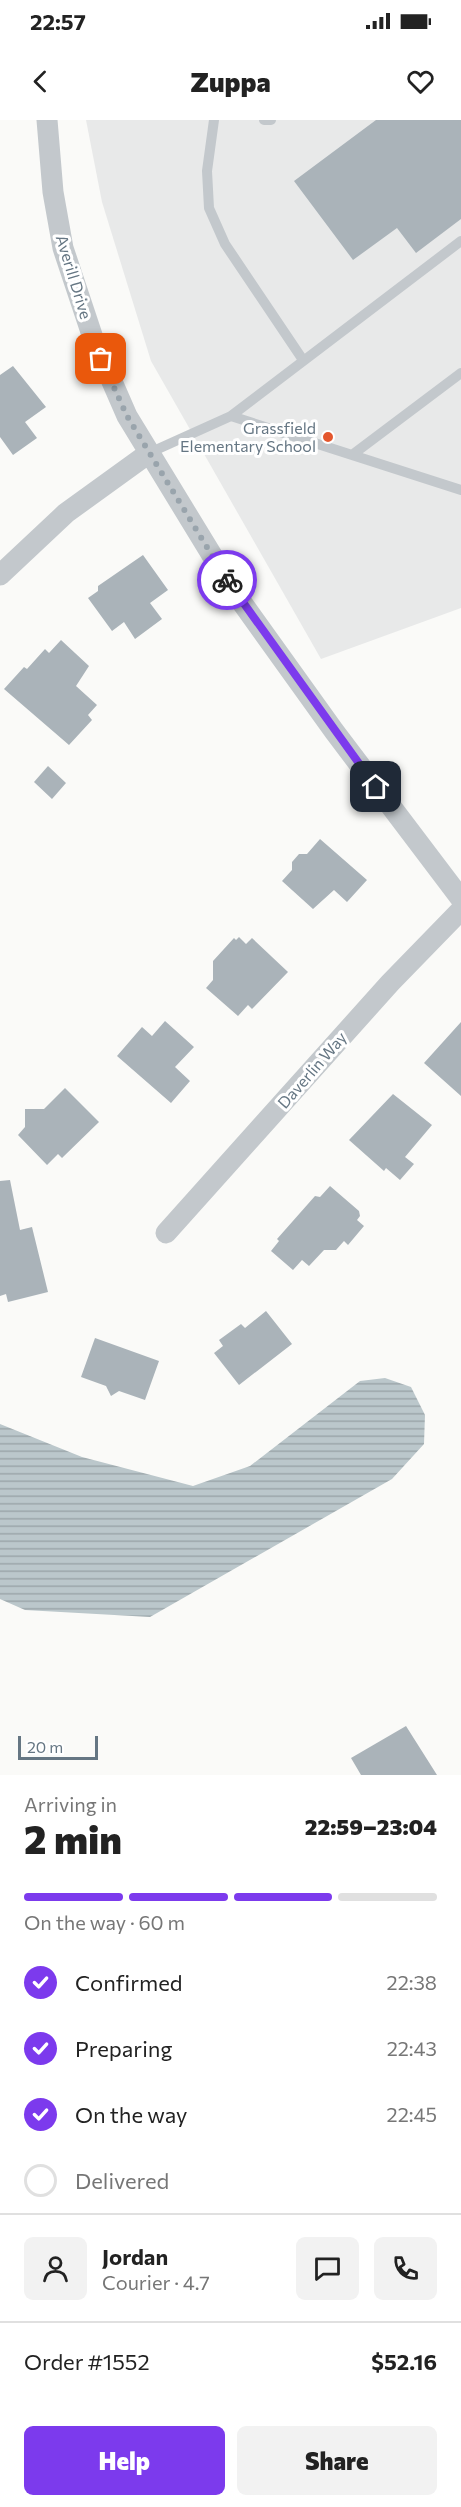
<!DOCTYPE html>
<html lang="en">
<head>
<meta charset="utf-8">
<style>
	body { margin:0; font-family:Commissioner,sans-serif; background:#f2f2f2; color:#222; height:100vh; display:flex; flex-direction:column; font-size:22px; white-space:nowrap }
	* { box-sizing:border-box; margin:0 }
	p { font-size:20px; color:#767676 }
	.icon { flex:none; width:33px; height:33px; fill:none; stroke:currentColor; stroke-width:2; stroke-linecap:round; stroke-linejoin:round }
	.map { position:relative; height:1655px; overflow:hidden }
	.details { display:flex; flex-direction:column; background:#fff; flex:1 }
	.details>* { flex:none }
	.scale { position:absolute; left:18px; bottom:15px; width:80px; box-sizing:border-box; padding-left:6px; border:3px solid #657683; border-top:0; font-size:16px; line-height:21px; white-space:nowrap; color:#657683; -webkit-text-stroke:4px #fff; paint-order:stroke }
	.pin { position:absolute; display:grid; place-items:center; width:51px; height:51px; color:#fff; margin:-26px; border-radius:12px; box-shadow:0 3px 9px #0006 }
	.courier { position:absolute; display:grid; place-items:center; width:60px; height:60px; margin:-30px; border:4px solid #7c3aed; border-radius:50%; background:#fff; color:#222; box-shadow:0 2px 8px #0007 }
	.overview em { font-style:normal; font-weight:800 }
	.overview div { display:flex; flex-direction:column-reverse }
	.overview { display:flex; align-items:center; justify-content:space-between; height:102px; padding:0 24px }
	h1 { font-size:39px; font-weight:800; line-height:45px }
	.bar { display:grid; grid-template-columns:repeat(4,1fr); gap:9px 6px; align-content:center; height:72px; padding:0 24px }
	.bar i { height:8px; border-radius:4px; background:#e0e0e0 }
	.bar .active { background:#7c3aed }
	.bar p { grid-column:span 4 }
	.line { display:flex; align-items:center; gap:15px; padding:0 24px; border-top:2px solid #e0e0e0 }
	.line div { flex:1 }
	.round { display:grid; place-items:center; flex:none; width:63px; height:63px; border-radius:9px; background:#f2f2f2 }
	ol { padding:0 24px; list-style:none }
	li { display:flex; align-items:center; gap:18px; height:66px }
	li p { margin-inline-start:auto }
	li .icon { padding:6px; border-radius:50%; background:#7c3aed; color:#fff; stroke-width:4 }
	li:last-child { color:#767676 }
	li i { width:33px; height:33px; border:3px solid #e0e0e0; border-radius:50% }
	.action { display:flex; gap:12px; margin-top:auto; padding:12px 24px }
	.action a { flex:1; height:69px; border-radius:9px; background:#7c3aed; color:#fff; font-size:24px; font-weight:800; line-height:69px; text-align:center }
	.action a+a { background:#f2f2f2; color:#222 }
	.status { display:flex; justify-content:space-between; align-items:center; height:42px; padding:0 30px; background:#fff; direction:ltr }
	.status svg { height:16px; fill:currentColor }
	header { display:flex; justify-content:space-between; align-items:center; height:78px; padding:0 24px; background:#fff; font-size:27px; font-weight:800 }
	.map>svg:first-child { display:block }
	.built { fill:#e8e9e9 }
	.water { fill:url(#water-rules) }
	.building { fill:#aab3b9 }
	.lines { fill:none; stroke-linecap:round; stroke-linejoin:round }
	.lane { stroke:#c3c8cc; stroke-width:10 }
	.street { stroke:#c3c8cc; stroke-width:21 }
	.done { stroke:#99a4ac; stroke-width:6; stroke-dasharray:0 10.8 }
	.route { stroke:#7c3aed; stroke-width:8 }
	.poi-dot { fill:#e4572e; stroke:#fff; stroke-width:2 }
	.labels { text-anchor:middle; stroke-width:6; stroke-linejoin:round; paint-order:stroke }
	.street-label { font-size:16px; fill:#657683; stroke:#fff }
	.poi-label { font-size:16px; fill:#657683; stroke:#fff; text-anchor:end }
</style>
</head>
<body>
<div class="status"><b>22:57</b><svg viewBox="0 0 49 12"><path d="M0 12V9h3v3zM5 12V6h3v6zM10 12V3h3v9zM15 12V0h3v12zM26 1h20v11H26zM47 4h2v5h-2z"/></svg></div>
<header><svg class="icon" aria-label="back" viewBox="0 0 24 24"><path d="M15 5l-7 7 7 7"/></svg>Zuppa<svg class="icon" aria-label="heart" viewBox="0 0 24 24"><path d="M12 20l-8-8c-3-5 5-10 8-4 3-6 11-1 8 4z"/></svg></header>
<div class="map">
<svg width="461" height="1655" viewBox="0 0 461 1655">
	<defs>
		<pattern id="water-rules" width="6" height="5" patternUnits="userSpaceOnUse" patternTransform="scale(1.5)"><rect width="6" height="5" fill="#bbc7cb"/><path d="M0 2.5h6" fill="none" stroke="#9ca6aa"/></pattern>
	</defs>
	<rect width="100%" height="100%" fill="#fafaf8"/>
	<path class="built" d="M 86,0 L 461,0 L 461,488 L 321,539 L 151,241 L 102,82 Z"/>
	<path class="water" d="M 385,1258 L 411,1267 L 425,1295 L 424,1324 L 392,1359 L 150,1497 L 25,1490 L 0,1479 L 0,1304 L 82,1337 L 193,1366 L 250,1346 L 360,1261 Z"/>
	<path class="building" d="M 376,0 L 461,0 L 461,99 L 416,133 L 397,108 L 353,140 L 294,61 Z
		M 13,246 L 46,287 L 25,302 L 37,318 L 13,335 L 0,317 L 0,255 Z
		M 143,435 L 168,470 L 150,483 L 162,499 L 135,519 L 124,502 L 112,511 L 88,478 L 98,471 L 98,466 Z
		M 61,520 L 89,546 L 76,566 L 97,585 L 88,595 L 92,600 L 69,625 L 4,569 L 24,547 L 27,549 L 45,529 L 49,533 Z
		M 48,646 L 66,663 L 52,679 L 34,662 Z
		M 320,719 L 367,760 L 347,782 L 334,770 L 313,789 L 282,761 L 292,750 L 292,742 L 299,734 L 307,734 Z
		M 239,817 L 246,824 L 252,818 L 288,852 L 252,889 L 248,885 L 238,896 L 206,868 L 213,860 L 213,841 L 234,818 L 236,820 Z
		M 165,901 L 194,927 L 175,947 L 190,961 L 171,983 L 117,936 L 142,907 L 152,916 Z
		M 461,902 L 461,976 L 424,943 Z
		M 65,968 L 99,1002 L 62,1038 L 58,1034 L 47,1045 L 18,1015 L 25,1007 L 25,989 L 44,989 Z
		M 393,974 L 432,1005 L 405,1037 L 414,1044 L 400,1060 L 386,1048 L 384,1051 L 349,1020 Z
		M 10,1060 L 20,1110 L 32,1107 L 48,1172 L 8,1182 L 6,1174 L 0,1176 L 0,1061 Z
		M 330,1066 L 359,1091 L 360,1096 L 357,1100 L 364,1106 L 348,1125 L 344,1121 L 336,1130 L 324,1130 L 309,1146 L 302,1140 L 293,1150 L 271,1131 L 279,1121 L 277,1119 L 315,1076 L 320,1077 Z
		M 266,1191 L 292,1224 L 239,1265 L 214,1233 L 223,1226 L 219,1220 L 241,1204 L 245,1208 Z
		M 95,1218 L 159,1241 L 145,1280 L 119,1271 L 111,1276 L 106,1266 L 81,1257 Z
		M 406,1606 L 437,1655 L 361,1655 L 351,1638 Z"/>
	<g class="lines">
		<path class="lane" d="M 214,0 L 207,51 L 209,88 L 225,124 L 303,240
			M 264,0 L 271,0
			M 231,296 L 461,370
			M 149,333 L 231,296 L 461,121
			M 352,335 L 461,253"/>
		<path class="street" d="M 47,0 L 53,72 L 63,128 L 93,218 L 127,296 L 235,473 L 334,611 L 461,779
			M 0,455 L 66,393 L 149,333
			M 166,1113 L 390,863 L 461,790"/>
	</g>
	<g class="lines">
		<path class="done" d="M 101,239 L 127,296 L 227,460"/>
		<path class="route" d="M 227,460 L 376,667"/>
	</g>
	<circle class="poi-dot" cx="328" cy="317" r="6"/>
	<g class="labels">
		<g class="street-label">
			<text transform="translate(74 157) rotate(73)" y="6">Averill Drive</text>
			<text transform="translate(312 950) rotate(-49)" y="6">Daverlin Way</text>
		</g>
		<g class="poi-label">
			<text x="316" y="314">Grassfield<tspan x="316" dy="18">Elementary School</tspan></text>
		</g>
	</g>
</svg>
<div class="scale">20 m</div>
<div class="pin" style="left:101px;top:239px;background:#ea580c"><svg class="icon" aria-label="bag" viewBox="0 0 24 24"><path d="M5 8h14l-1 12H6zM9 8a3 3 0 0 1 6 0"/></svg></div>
<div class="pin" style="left:376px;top:667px;background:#1f2937"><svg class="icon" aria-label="home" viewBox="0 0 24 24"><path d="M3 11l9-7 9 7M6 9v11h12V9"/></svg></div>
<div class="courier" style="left:227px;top:460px"><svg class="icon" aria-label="bike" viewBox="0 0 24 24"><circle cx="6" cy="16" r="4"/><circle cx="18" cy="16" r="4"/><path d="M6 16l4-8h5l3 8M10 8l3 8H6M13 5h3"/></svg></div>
</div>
<section class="details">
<div class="overview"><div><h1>2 min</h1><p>Arriving in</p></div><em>22:59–23:04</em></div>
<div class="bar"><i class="active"></i><i class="active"></i><i class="active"></i><i></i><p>On the way · 60 m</p></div>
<ol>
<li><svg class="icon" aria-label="check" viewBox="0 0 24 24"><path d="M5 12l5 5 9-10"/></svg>Confirmed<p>22:38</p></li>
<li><svg class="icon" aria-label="check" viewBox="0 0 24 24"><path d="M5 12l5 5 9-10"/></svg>Preparing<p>22:43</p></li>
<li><svg class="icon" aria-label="check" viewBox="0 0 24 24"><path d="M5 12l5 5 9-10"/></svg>On the way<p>22:45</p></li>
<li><i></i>Delivered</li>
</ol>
<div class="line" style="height:108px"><a class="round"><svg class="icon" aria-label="person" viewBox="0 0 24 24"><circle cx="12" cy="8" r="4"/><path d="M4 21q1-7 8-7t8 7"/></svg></a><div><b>Jordan</b><p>Courier · 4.7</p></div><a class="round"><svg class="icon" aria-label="chat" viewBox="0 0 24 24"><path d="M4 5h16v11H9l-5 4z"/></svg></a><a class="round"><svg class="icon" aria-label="phone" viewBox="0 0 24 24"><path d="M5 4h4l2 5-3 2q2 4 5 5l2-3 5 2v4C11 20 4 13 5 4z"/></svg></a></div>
<div class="line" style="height:78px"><div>Order #1552</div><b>$52.16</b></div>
<div class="action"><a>Help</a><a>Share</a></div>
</section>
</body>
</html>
